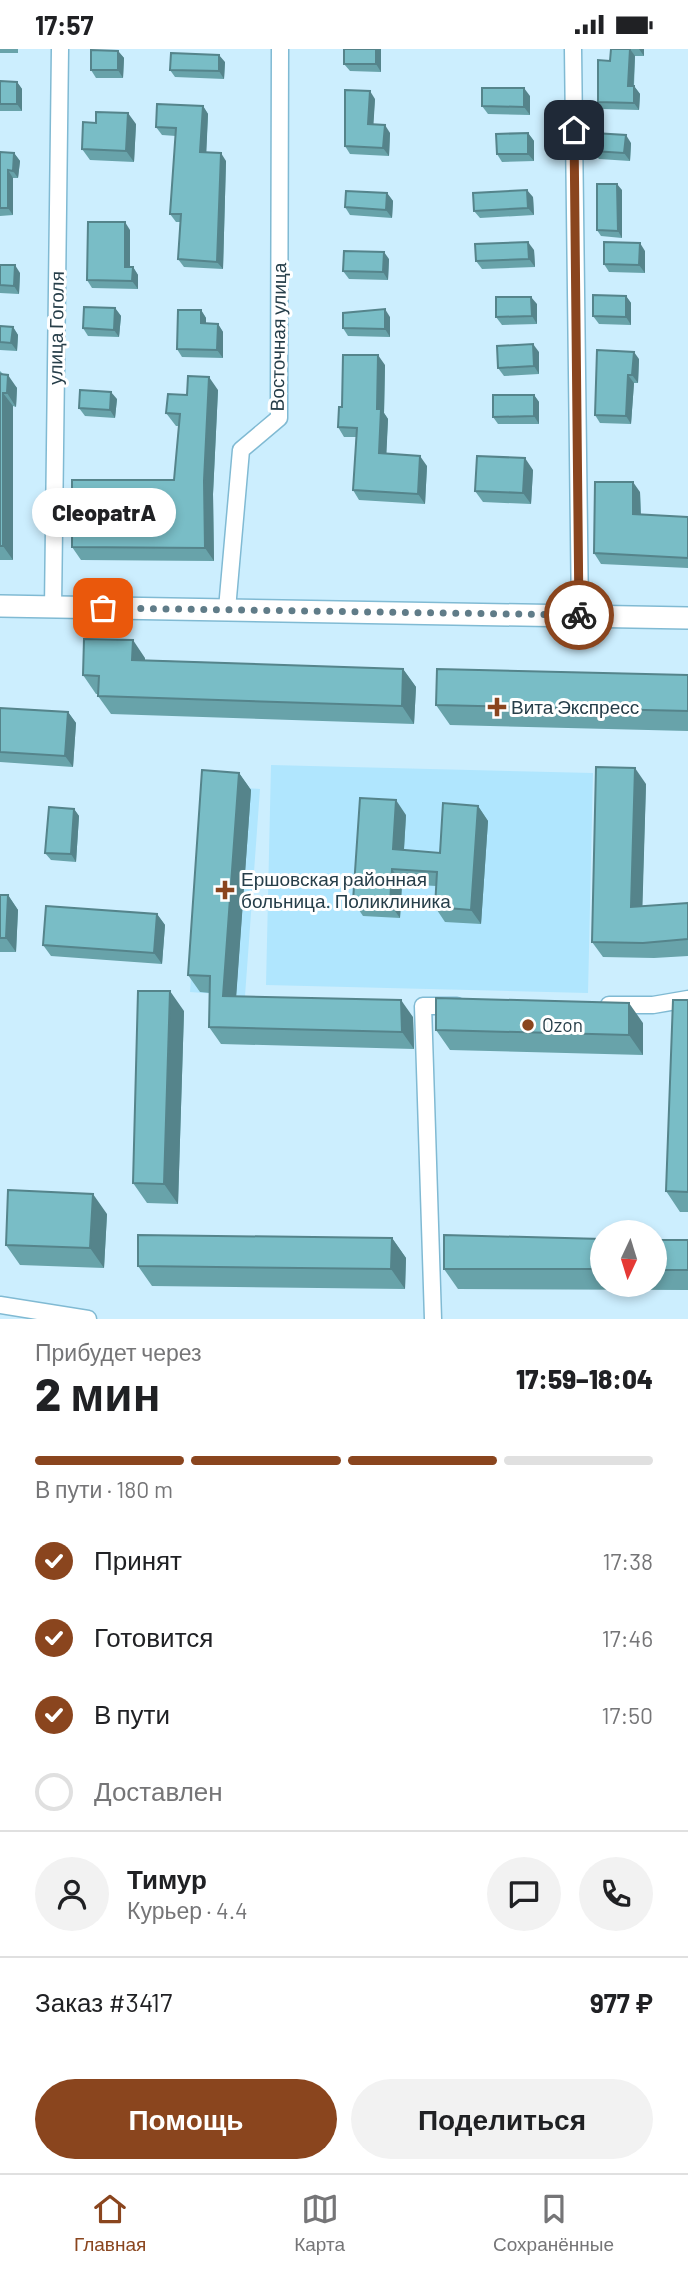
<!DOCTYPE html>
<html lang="ru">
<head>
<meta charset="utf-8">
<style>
	body { margin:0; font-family:Barlow,sans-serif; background:#f2f2f2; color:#202124; height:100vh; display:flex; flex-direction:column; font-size:26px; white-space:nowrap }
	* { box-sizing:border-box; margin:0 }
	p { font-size:23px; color:#757577 }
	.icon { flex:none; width:38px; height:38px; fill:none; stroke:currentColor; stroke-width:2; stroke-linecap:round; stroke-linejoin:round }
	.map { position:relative; height:1270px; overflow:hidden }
	.drawer { display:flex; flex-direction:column; background:#fff; flex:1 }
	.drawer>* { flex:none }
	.needle { width:46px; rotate:184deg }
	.fabs { position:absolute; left:590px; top:1171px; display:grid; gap:14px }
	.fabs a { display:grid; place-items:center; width:77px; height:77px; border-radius:50%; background:#fff; box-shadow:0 4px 10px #0003; font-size:35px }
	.pin { position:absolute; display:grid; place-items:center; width:60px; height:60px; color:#fff; margin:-30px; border-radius:14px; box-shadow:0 4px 10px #0006 }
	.courier { position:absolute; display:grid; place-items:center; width:70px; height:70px; margin:-35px; border:5px solid #8a451e; border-radius:50%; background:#fff; color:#222; box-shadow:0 2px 9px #0007 }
	.bubble { position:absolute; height:49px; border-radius:24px; background:#fff; box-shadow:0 4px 10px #0003; font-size:23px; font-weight:800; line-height:49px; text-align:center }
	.headline em { font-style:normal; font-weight:800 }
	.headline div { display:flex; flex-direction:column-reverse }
	.headline { display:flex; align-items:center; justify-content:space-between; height:119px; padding:0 35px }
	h1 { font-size:46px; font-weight:800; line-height:52px }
	.bar { display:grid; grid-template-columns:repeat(4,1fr); gap:10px 7px; align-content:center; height:84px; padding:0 35px }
	.bar i { height:9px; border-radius:5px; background:#e0e0e0 }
	.bar .on { background:#8a451e }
	.bar p { grid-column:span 4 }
	.line { display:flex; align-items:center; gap:18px; padding:0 35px; border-top:2px solid #e0e0e0 }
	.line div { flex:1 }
	.round { display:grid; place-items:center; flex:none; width:74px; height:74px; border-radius:37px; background:#f2f2f2 }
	ol { padding:0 35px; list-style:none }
	li { display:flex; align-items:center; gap:21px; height:77px }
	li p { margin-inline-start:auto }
	li .icon { padding:7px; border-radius:50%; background:#8a451e; color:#fff; stroke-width:4 }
	li:last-child { color:#757577 }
	li i { width:38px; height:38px; border:4px solid #e0e0e0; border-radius:50% }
	.button { display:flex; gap:14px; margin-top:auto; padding:14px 35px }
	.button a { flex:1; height:80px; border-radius:42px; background:#8a451e; color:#fff; font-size:28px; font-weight:800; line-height:80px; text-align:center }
	.button a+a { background:#f2f2f2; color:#202124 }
	.status { display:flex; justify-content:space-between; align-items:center; height:49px; padding:0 35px; background:#fff; direction:ltr }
	.status svg { height:19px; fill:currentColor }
	.tab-bar { display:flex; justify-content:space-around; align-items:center; height:98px; border-top:2px solid #e0e0e0; background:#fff; font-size:19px; color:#757577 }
	.tab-bar a { display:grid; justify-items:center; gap:4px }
	.tab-bar .on { color:#8a451e }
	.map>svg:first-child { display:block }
	.built { fill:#b0e6fe }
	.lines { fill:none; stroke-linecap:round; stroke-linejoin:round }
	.minor-casing { stroke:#80bad3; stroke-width:19 }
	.secondary-casing { stroke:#80bad3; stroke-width:24 }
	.minor { stroke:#fff; stroke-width:16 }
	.secondary { stroke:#fff; stroke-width:21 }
	.wall { fill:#68a3aa }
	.shaded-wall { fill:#55848b }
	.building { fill:#79bdc6; stroke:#55848b; stroke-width:2 }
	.done { stroke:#607c88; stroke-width:7; stroke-dasharray:0 12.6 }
	.route { stroke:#8a451e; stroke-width:9 }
	.poi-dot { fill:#8a451e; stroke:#fff; stroke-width:2.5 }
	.labels { text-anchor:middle; stroke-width:6; stroke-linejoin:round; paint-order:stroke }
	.street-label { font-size:19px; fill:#263e49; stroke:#fff }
	.poi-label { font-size:19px; fill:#263e49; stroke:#fff; text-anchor:start }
</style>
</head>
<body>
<div class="status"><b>17:57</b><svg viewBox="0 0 49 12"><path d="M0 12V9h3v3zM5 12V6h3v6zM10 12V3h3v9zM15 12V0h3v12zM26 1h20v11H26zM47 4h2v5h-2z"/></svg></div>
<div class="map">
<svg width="688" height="1270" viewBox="0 0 688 1270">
	<rect width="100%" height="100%" fill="#cceefe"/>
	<path class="built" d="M 271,716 L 593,724 L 588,944 L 266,936 Z
		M 204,736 L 260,740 L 245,947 L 190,943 Z"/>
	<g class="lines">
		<defs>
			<path id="minor" d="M 573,0 L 580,566
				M 53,559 L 60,0
				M 227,560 L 241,401 L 279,369 L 280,0
				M 609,956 L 653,956 L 688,950
				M 0,1256 L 88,1270
				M 433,1270 L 423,957 L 457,957"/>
			<path id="secondary" d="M 0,557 L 688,569"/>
		</defs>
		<use href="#minor" class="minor-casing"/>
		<use href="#secondary" class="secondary-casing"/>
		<use href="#minor" class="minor"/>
		<use href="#secondary" class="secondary"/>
	</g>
	<path class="wall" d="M 0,0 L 18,0 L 18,4 L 0,4 Z
		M 381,0 L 381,23 L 350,22 L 344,15 Z
		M 611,0 L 644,0 L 644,7 L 635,7 L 634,37 L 640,45 L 639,61 L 603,60 L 598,53 L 610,12 Z
		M 118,2 L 124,9 L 123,29 L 96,29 L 91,21 Z
		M 225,13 L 224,30 L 175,28 L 170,21 Z
		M 0,32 L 17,33 L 22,40 L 22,62 L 0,62 Z
		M 530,47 L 530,66 L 488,65 L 482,57 Z
		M 375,50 L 373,75 L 390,84 L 389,107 L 350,105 L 345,97 Z
		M 203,57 L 208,65 L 206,103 L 226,112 L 223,220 L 184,218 L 178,210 L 180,173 L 176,173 L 170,165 L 176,87 L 162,86 L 156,78 Z
		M 136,75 L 134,113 L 90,111 L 82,100 Z
		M 528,84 L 534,92 L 534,112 L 502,113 L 497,105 Z
		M 631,94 L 630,112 L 599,110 L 593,102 Z
		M 0,103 L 14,104 L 20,112 L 18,129 L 13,129 L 13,166 L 0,167 Z
		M 622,141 L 622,189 L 601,187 L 597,181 Z
		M 387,144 L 393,152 L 392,169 L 350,166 L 345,158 Z
		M 533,148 L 534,166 L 480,169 L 474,162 Z
		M 130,181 L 130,218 L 133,218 L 138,226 L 138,240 L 92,239 L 87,231 Z
		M 534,201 L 535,218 L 482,220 L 476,212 Z
		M 645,202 L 645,224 L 609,223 L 604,215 Z
		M 389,210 L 388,231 L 349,230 L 343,222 Z
		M 0,216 L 20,224 L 19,245 L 0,244 Z
		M 626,247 L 631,254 L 631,276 L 599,275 L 593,267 Z
		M 537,255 L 537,275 L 502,276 L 496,268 Z
		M 115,259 L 121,267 L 119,288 L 88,287 L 83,279 Z
		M 201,261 L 206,269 L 206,274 L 218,275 L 223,283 L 223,309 L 182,308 L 177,300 Z
		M 390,268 L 390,288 L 348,287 L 343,279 Z
		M 0,277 L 13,278 L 18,286 L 17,302 L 0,301 Z
		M 539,303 L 539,325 L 504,327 L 498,319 Z
		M 639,310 L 638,334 L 634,334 L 631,375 L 600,374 L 595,366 Z
		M 385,316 L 384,364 L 388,370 L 386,405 L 427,417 L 425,455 L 359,451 L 353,441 L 356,388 L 344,388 L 338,378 L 342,358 Z
		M 0,322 L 17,339 L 16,358 L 13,357 L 13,511 L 0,511 Z
		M 218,341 L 213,445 L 214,512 L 81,511 L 72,498 L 174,431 L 179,377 L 176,377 L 166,364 L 187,346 Z
		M 534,346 L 539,353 L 539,375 L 498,375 L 493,368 Z
		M 117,350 L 115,369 L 85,367 L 79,359 Z
		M 533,421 L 531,455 L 483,453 L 475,442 Z
		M 640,443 L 641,466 L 688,468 L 688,519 L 601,515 L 594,504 Z
		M 145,609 L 145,611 L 403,620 L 416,638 L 414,675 L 111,665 L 98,647 L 98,645 L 96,645 L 83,626 Z
		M 688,626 L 688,682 L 450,676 L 436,656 Z
		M 0,659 L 68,663 L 76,674 L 73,718 L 0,713 Z
		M 239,724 L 251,741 L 236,947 L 413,968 L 414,1000 L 221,995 L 209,978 L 210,944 L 200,943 L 188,926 Z
		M 646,735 L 642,857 L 688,854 L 688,907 L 654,909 L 603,908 L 592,893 Z
		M 478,757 L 488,772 L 481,875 L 445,873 L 435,858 L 436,837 L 402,835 L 400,869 L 363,867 L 353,852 L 406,766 L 404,801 L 440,804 Z
		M 74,760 L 79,767 L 76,813 L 51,811 L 45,804 Z
		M 0,846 L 8,846 L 18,861 L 16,903 L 0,903 Z
		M 157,865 L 165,876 L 162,915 L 51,907 L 43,896 Z
		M 688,951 L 688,1163 L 680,1163 L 666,1142 Z
		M 184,962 L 178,1155 L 147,1154 L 133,1134 Z
		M 643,974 L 643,1006 L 450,1001 L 436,981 Z
		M 107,1165 L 104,1219 L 20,1216 L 6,1196 Z
		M 392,1189 L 406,1209 L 405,1240 L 152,1237 L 138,1217 Z
		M 602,1190 L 602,1236 L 654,1236 L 654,1191 L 688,1191 L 688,1241 L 458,1240 L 444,1220 Z"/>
	<path class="shaded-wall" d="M 376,0 L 381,0 L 381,23 L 376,15 Z
		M 630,0 L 635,7 L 633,45 L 628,37 Z
		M 639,0 L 644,0 L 644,7 Z
		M 118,2 L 124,9 L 123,29 L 118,21 Z
		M 219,6 L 225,13 L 224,30 L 219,22 Z
		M 17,33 L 22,40 L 22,62 L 17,55 Z
		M 634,37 L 640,45 L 639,61 L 634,54 Z
		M 524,39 L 530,47 L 530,66 L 524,58 Z
		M 370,42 L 375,50 L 373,83 L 368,75 Z
		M 203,57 L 208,65 L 206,111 L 200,103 Z
		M 128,64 L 136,75 L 134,113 L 126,102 Z
		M 385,76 L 390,84 L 389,107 L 383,99 Z
		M 528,84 L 534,92 L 534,112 L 528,105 Z
		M 626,86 L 631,94 L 630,112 L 624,104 Z
		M 14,104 L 20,112 L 18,129 L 13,122 Z
		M 221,104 L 226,112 L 223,220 L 217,213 Z
		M 8,121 L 13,129 L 13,166 L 8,159 Z
		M 617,135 L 622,141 L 622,189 L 618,182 Z
		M 527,141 L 533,148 L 534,166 L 528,159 Z
		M 387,144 L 393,152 L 392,169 L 386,161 Z
		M 125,173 L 130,181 L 130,226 L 125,218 Z
		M 528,193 L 534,201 L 535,218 L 529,210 Z
		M 640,194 L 645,202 L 645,224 L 639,216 Z
		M 384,203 L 389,210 L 388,231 L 383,223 Z
		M 15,216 L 20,224 L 19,245 L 14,237 Z
		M 133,218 L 138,226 L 138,240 L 132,232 Z
		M 626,247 L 631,254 L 631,276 L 626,268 Z
		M 531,248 L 537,255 L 537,275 L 532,267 Z
		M 115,259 L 121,267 L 119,288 L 114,281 Z
		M 385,260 L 390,268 L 390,288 L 385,280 Z
		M 201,261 L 206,269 L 206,282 L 201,274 Z
		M 218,275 L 223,283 L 223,309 L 217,301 Z
		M 13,278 L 18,286 L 17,302 L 11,294 Z
		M 533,295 L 539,303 L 539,325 L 534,317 Z
		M 634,303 L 639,310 L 638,334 L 632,326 Z
		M 378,306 L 385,316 L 384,364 L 388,370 L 386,414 L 379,404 L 377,360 Z
		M 8,326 L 17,339 L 16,358 L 7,344 Z
		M 628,326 L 634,334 L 631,375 L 626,367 Z
		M 209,328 L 218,341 L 213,445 L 214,512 L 205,499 L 204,432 Z
		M 111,343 L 117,350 L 115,369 L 110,361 Z
		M 3,344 L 13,357 L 13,511 L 3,497 Z
		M 534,346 L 539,353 L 539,375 L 534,367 Z
		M 420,407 L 427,417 L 425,455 L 418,445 Z
		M 525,409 L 533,421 L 531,455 L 523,444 Z
		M 633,433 L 640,443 L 641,476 L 633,465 Z
		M 133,591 L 145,609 L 145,629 L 132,611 Z
		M 403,620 L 416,638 L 414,675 L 402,657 Z
		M 68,663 L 76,674 L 73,718 L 65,707 Z
		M 635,719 L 646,735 L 642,873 L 631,858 Z
		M 239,724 L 251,741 L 235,964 L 223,947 Z
		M 396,751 L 406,766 L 403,815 L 393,800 Z
		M 478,757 L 488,772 L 481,875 L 471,861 Z
		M 74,760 L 79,767 L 76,813 L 71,805 Z
		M 392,820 L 402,835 L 400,869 L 390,855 Z
		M 8,846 L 18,861 L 16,903 L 6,889 Z
		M 157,865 L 165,876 L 162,915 L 154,904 Z
		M 170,942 L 184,962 L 178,1155 L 164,1135 Z
		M 401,951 L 413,968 L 414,1000 L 402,983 Z
		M 629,954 L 643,974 L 643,1006 L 629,986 Z
		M 93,1145 L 107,1165 L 104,1219 L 90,1199 Z
		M 392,1189 L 406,1209 L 405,1240 L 391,1220 Z"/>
	<path class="building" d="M 344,0 L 376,0 L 376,15 L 344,15 Z
		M 611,0 L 630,0 L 628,37 L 634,37 L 634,54 L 598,53 L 598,11 L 610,12 Z
		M 91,1 L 118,2 L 118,21 L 91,21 Z
		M 171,4 L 219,6 L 219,22 L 170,21 Z
		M 0,32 L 17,33 L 17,55 L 0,55 Z
		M 482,39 L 524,39 L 524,58 L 482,57 Z
		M 345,41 L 370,42 L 368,75 L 385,76 L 383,99 L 345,97 Z
		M 157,55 L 203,57 L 200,103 L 221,104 L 217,213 L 178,210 L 181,165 L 170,165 L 176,79 L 156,78 Z
		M 96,63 L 128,64 L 126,102 L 82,100 L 83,73 L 96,74 Z
		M 528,84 L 528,105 L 497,105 L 496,85 Z
		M 594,84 L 626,86 L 624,104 L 593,102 Z
		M 0,103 L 14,104 L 13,122 L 8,121 L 8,159 L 0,159 Z
		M 597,135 L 617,135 L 618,182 L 597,181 Z
		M 527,141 L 528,159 L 474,162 L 473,144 Z
		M 346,142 L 387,144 L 386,161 L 345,158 Z
		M 88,173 L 125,173 L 125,218 L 133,218 L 132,232 L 87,231 Z
		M 528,193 L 529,210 L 476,212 L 475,195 Z
		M 604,193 L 640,194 L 639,216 L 604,215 Z
		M 344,202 L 384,203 L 383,223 L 343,222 Z
		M 0,216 L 15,216 L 14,237 L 0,236 Z
		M 593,246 L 626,247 L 626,268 L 593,267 Z
		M 496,248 L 531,248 L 532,267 L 496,268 Z
		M 84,258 L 115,259 L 114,281 L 83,279 Z
		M 385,260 L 385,280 L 343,279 L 343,264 Z
		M 178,261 L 201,261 L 201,274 L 218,275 L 217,301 L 177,300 Z
		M 0,277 L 13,278 L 11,294 L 0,293 Z
		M 533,295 L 534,317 L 498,319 L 497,297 Z
		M 597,301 L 634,303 L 632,326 L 628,326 L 626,367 L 595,366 Z
		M 343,306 L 378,306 L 377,360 L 381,360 L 379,404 L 420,407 L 418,445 L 353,441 L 357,379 L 338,378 L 339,358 L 342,358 Z
		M 0,325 L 8,326 L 7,344 L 3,344 L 3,497 L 0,497 Z
		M 188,327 L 209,328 L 204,432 L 205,499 L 72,498 L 72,431 L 174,431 L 180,365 L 166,364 L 168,345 L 187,346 Z
		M 80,341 L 111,343 L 110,361 L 79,359 Z
		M 493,346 L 534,346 L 534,367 L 493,368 Z
		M 477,407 L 525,409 L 523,444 L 475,442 Z
		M 595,433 L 633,433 L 633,465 L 688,468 L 688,509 L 594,504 Z
		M 84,590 L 133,591 L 132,611 L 403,620 L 402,657 L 98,647 L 99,627 L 83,626 Z
		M 437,620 L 688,626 L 688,662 L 436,656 Z
		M 0,659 L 68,663 L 65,707 L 0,703 Z
		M 596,718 L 635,719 L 631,858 L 688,854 L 688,890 L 643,894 L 592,893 Z
		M 202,721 L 239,724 L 223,947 L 401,951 L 402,983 L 209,978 L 210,927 L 188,926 Z
		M 360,749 L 396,751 L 393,800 L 440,804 L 443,754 L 478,757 L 471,861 L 435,858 L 437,823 L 392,820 L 390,855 L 353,852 Z
		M 49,758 L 74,760 L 71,805 L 45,804 Z
		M 0,846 L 8,846 L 6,889 L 0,889 Z
		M 46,857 L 157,865 L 154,904 L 43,896 Z
		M 138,942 L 170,942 L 164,1135 L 133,1134 Z
		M 436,949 L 629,954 L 629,986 L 436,981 Z
		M 673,951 L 688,951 L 688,1143 L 666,1142 Z
		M 8,1141 L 93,1145 L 90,1199 L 6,1196 Z
		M 138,1186 L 392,1189 L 391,1220 L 138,1217 Z
		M 444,1186 L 602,1190 L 602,1220 L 444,1220 Z
		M 654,1191 L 688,1191 L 688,1221 L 654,1221 Z"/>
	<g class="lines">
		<path class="done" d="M 103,559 L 579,566"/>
		<path class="route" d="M 574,81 L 579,566"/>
	</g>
	<g class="poi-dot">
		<path d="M493.5 647.5h7v7h7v7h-7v7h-7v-7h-7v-7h7z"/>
		<path d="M221.5 830.5h7v7h7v7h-7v7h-7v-7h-7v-7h7z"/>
		<circle cx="528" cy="976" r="7"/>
	</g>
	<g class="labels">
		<g class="street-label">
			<text transform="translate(56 279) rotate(-89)" y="7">улица Гоголя</text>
			<text transform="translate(278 288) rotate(-89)" y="7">Восточная улица</text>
		</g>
		<g class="poi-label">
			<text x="511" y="665">Вита Экспресс</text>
			<text x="241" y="837">Ершовская районная<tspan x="241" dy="22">больница. Поликлиника</tspan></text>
			<text x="542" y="983">Ozon</text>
		</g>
	</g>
</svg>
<div class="fabs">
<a><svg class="needle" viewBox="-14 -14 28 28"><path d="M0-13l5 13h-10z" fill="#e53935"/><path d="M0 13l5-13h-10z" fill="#757577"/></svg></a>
</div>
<div class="pin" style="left:103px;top:559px;background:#ea580c"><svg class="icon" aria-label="bag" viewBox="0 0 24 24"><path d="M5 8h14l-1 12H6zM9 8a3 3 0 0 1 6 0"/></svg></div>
<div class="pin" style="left:574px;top:81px;background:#1f2937"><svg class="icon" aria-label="home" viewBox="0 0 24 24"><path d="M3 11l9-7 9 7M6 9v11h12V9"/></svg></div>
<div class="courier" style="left:579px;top:566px"><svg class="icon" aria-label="bike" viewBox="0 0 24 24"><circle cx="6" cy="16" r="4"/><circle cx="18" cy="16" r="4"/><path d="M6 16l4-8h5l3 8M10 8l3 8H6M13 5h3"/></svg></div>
<div class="bubble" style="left:32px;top:439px;width:144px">CleopatrA</div>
</div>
<section class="drawer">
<div class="headline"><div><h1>2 мин</h1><p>Прибудет через</p></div><em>17:59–18:04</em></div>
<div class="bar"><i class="on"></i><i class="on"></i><i class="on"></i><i></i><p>В пути · 180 m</p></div>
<ol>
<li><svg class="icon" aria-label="check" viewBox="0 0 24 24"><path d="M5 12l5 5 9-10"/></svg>Принят<p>17:38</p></li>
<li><svg class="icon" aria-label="check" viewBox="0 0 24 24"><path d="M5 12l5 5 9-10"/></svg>Готовится<p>17:46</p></li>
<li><svg class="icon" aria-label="check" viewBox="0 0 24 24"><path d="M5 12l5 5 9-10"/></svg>В пути<p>17:50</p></li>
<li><i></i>Доставлен</li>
</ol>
<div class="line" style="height:126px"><a class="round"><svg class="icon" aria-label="person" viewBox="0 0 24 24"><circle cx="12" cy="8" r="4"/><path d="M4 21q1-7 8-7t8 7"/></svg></a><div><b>Тимур</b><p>Курьер · 4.4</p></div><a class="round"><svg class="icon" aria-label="chat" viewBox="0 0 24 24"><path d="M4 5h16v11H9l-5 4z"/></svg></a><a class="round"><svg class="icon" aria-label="phone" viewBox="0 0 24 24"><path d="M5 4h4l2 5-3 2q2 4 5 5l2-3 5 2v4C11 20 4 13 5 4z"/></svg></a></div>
<div class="line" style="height:91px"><div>Заказ #3417</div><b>977 ₽</b></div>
<div class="button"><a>Помощь</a><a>Поделиться</a></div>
</section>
<nav class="tab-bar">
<a class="on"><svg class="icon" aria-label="home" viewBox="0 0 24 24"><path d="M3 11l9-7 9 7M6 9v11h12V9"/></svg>Главная</a>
<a><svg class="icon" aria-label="map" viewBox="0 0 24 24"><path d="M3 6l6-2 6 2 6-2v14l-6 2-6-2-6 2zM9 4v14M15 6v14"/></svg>Карта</a>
<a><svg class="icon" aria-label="saved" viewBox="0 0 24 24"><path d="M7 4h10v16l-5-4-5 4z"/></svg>Сохранённые</a>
</nav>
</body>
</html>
